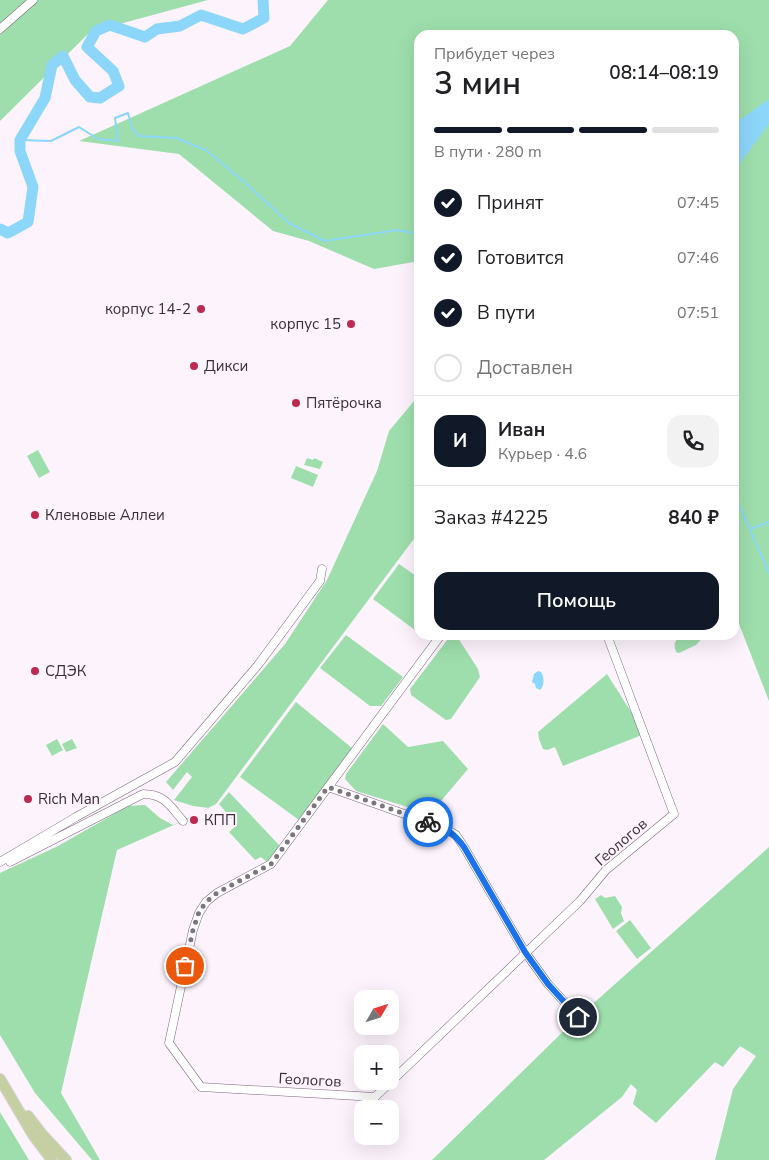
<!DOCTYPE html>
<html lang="ru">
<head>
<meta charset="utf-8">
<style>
	body { margin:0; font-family:"Nunito Sans",sans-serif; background:#f2f2f2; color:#202124; height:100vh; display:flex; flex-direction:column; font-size:19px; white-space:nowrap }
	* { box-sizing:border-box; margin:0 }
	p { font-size:16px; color:#757577 }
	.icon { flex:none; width:28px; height:28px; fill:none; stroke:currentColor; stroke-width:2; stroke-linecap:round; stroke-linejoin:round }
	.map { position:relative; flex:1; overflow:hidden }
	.sheet { position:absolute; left:414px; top:30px; width:325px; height:610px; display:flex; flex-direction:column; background:#fff; border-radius:15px; box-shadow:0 5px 20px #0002 }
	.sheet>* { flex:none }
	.needle { width:32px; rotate:51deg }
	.controls { position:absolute; left:354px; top:990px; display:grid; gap:10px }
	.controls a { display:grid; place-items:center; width:45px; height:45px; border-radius:10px; background:#fff; box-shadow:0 5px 20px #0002; font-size:25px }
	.pin { position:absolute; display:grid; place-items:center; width:42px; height:42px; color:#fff; margin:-21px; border:2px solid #fff; border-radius:50%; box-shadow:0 1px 5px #0007 }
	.courier { position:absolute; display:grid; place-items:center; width:50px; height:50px; margin:-25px; border:4px solid #1a73e8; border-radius:50%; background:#fff; color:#222; box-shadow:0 1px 6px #0007 }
	.headline em { font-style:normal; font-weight:600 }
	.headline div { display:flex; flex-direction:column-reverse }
	.headline { display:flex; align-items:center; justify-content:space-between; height:85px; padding:0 20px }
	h1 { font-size:32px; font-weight:600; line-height:38px }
	.bar { display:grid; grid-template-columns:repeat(4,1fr); gap:8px 5px; align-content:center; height:60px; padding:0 20px }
	.bar i { height:6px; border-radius:4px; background:#e0e0e0 }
	.bar .active { background:#111827 }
	.bar p { grid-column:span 4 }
	.line { display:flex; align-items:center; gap:12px; padding:0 20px; border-top:1px solid #e0e0e0 }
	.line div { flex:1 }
	.round { display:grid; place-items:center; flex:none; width:52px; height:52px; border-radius:15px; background:#f2f2f2 }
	ol { padding:0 20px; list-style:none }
	li { display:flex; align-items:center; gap:15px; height:55px }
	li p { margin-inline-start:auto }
	li .icon { padding:5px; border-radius:50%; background:#111827; color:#fff; stroke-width:4 }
	li:last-child { color:#757577 }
	li i { width:28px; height:28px; border:2px solid #e0e0e0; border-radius:50% }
	.cta { display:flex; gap:10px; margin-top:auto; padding:10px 20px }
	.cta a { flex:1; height:58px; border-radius:15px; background:#111827; color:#fff; font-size:20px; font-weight:600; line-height:58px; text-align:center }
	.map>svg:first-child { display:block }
	.green { fill:#9edeac }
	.water { fill:#8cd6fa }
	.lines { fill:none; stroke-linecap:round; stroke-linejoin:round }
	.stream { stroke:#8cd6fa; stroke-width:2 }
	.river { stroke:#8cd6fa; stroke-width:11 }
	.minor-casing { stroke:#7b667c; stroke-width:9 }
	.major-casing { stroke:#d7d5d7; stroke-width:12 }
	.minor { stroke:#fff; stroke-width:8 }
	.major { stroke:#c5cfa3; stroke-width:10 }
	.done { stroke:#7d747d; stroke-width:5; stroke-dasharray:0 9 }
	.route { stroke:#1a73e8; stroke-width:6 }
	.poi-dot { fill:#bb2b4f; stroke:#fdf3fd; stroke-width:2 }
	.labels { text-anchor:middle; stroke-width:4; stroke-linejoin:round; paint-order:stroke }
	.poi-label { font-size:15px; fill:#382f38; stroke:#fdf3fd; text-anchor:start }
	.street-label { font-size:15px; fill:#382f38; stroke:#fdf3fd }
</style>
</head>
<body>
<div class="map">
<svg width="769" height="1160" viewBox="0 0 769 1160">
	<rect width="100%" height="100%" fill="#fdf3fd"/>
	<path class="green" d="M 0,0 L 208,0 L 90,32 L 0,121 Z
		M 328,0 L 769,0 L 769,701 L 734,611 L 734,35 L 419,35 L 419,261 L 374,269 L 309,241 L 273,231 L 179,154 L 79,141 L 290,46 Z
		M 419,395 L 419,532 L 216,804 L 183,821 L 117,850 L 61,1093 L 100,1160 L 92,1160 L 35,1093 L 0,1035 L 0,873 L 58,846 L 128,806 L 145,805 L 160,818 L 173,825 L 209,808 L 193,806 L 174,800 L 192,777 L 187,772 L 173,790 L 166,782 L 285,644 L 327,580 L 377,471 L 389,431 Z
		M 38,450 L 50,472 L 39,478 L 27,456 Z
		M 307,458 L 313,460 L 314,458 L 323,462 L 320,469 L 304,465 Z
		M 296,466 L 318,475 L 313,487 L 291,478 Z
		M 399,564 L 419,578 L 419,633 L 373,599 Z
		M 346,635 L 403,677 L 381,706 L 370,706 L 320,668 Z
		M 451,635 L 456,635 L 478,669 L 480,677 L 451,719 L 446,720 L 411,695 L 410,689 Z
		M 682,635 L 705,635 L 696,645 L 679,653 L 676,652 C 673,643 675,641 682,635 Z
		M 607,674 L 633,715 L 642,735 L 563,766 L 555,747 L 547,750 L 543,749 L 539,739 L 538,732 Z
		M 296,702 L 352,748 L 299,820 L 240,777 Z
		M 383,724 L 408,747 L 443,741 L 468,769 L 430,814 L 356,791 L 345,779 L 346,774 Z
		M 57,739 L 63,750 L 52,756 L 46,745 Z
		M 72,739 L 77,748 L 66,752 L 62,744 Z
		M 229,792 L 280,846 L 267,862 L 261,857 L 255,860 L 229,832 L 237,825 L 219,804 Z
		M 769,847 L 769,1160 L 715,1160 L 733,1089 L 756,1056 L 740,1046 L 723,1067 L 715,1062 L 656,1123 L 633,1104 L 637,1090 L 631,1084 L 622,1097 L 544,1160 L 432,1160 L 578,1017 Z
		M 601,895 L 605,898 L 615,896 L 622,907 L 621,913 L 624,921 L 613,929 L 595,899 Z
		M 630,920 L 651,948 L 637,959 L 616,931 Z
		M 0,1112 L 29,1160 L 0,1160 Z"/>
	<path class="water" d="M 769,99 L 769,124 L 734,171 L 734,124 Z
		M 538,671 L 541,672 C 544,676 545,686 540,690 L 536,688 L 535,684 L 532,682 L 534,674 Z"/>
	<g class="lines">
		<path class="stream" d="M 20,140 L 51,141 L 79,127 L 98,139 L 118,141 L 115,118 L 128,113 L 132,128 L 139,136 L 176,138 L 206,150 L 241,179 L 289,223 L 325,241 L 397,230 L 419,234
			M 734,493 L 769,573
			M 750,529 L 769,522"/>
		<path class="river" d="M 0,229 L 8,233 L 28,222 L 33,187 L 20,151 L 20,140 L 45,98 L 52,65 L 63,56 L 75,80 L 90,97 L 100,98 L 119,86 L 113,71 L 87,47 L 96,31 L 110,25 L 145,37 L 157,29 L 180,26 L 201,15 L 243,29 L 264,18 L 263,0"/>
		<defs>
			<path id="minor" d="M 0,29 L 33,0
				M 441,635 L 271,864 L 217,893 L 206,902 L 199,913 L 193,930 L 169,1043 L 201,1087 L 375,1097 L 580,901 L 606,870 L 674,814 L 607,635
				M 328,787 L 444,828 L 456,835 L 464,847 L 525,952 L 548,984 L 578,1017
				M 8,858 L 10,862 L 143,794 C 165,794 170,806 183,821
				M 0,862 L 76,817 L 175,762 L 258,665 L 320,581 L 322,569"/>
			<path id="major" d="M 0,1079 L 33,1135 L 52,1160
				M 28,1116 L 41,1133 L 66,1160"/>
		</defs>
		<use href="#minor" class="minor-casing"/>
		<use href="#major" class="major-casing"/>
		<use href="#minor" class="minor"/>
		<use href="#major" class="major"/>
	</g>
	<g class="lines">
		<path class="done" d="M 185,966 L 193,930 L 199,912 L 206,902 L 217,893 L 271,864 L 328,787 L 428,822"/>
		<path class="route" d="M 428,822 C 445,828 453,832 464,847 L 525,952 L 548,984 L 578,1017"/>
	</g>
	<g class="poi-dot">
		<circle cx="201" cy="309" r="5"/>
		<circle cx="351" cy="324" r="5"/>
		<circle cx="194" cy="366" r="5"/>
		<circle cx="296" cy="403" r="5"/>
		<circle cx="35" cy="515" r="5"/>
		<circle cx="35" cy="671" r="5"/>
		<circle cx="28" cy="799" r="5"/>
		<circle cx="194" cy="820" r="5"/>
	</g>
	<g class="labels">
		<g class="poi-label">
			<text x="191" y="314" text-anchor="end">корпус 14-2</text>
			<text x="341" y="329" text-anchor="end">корпус 15</text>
			<text x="204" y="371">Дикси</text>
			<text x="306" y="408">Пятёрочка</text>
			<text x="45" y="520">Кленовые Аллеи</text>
			<text x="45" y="676">СДЭК</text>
			<text x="38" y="804">Rich Man</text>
			<text x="204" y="825">КПП</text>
		</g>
		<g class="street-label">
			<text transform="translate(621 842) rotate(-41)" y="5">Геологов</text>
			<text transform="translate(310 1080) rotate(3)" y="5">Геологов</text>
		</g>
	</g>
</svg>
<div class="controls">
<a><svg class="needle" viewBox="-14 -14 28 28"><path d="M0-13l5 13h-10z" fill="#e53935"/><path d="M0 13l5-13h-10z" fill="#757577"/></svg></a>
<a>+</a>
<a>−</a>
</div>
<div class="pin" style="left:185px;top:966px;background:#ea580c"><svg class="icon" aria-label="bag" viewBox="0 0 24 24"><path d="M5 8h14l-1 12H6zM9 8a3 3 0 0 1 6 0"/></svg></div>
<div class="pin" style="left:578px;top:1017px;background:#1f2937"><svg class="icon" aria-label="home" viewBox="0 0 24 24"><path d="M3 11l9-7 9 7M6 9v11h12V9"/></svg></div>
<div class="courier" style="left:428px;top:822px"><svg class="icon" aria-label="bike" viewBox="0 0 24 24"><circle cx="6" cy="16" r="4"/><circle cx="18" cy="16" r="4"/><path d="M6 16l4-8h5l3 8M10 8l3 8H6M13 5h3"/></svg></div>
<section class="sheet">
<div class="headline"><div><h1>3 мин</h1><p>Прибудет через</p></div><em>08:14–08:19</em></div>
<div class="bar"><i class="active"></i><i class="active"></i><i class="active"></i><i></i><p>В пути · 280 m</p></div>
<ol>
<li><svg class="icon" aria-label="check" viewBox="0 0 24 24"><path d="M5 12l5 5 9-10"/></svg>Принят<p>07:45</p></li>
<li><svg class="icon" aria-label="check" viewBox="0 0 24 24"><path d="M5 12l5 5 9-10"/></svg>Готовится<p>07:46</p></li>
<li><svg class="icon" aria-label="check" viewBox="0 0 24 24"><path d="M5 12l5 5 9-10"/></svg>В пути<p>07:51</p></li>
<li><i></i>Доставлен</li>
</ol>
<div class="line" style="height:90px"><b class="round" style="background:#111827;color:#fff">И</b><div><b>Иван</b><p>Курьер · 4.6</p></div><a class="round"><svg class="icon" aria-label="phone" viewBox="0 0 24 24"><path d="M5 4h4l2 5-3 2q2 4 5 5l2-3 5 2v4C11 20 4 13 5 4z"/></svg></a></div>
<div class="line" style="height:65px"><div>Заказ #4225</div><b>840 ₽</b></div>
<div class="cta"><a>Помощь</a></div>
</section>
</div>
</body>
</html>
